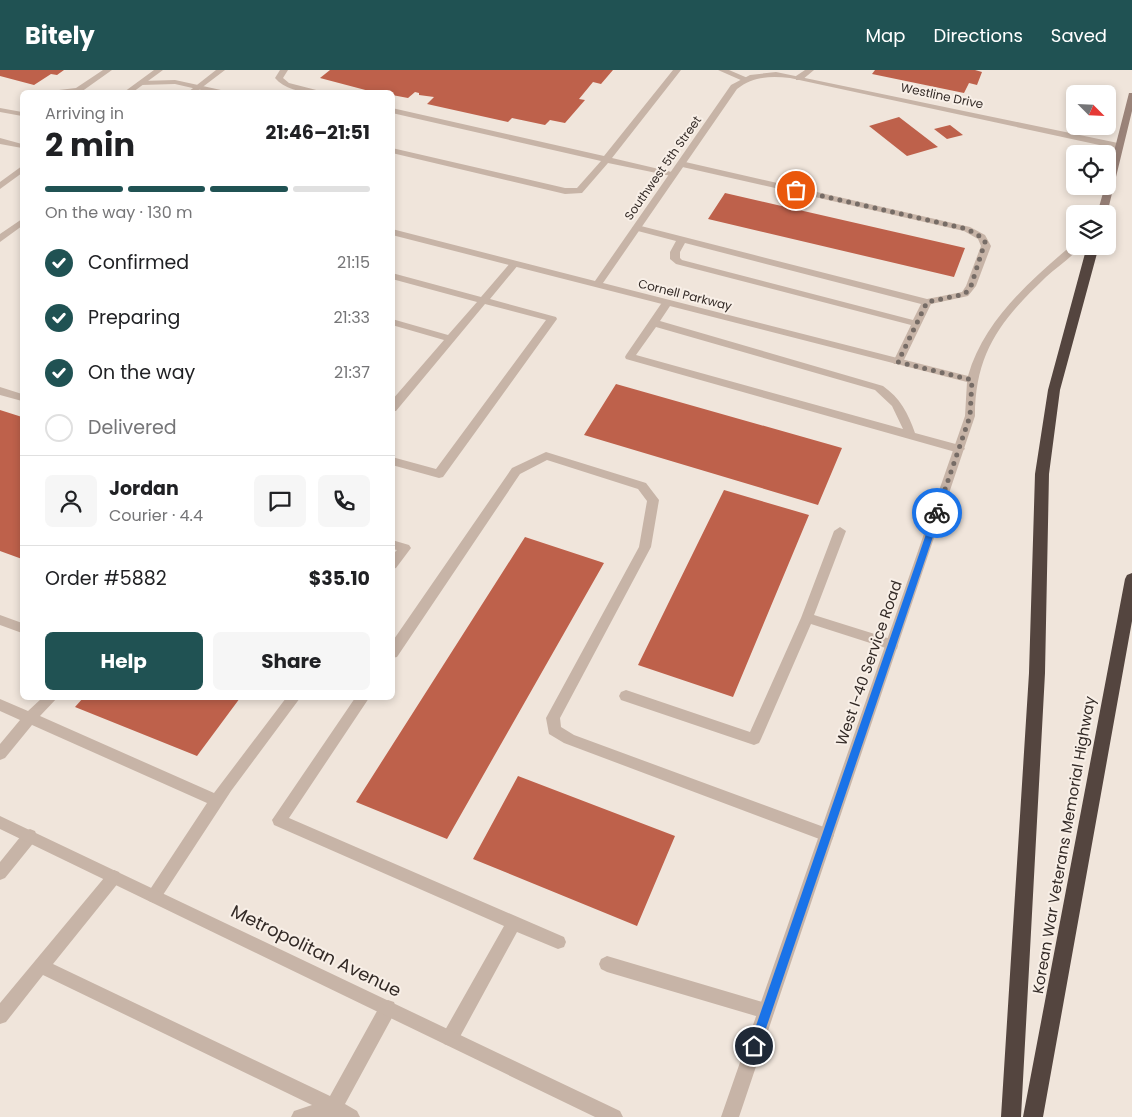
<!DOCTYPE html>
<html lang="en">
<head>
<meta charset="utf-8">
<style>
	body { margin:0; font-family:Poppins,sans-serif; background:#f6f6f6; color:#202124; height:100vh; display:flex; flex-direction:column; font-size:19px; white-space:nowrap }
	* { box-sizing:border-box; margin:0 }
	p { font-size:16px; color:#757577 }
	.icon { flex:none; width:28px; height:28px; fill:none; stroke:currentColor; stroke-width:2; stroke-linecap:round; stroke-linejoin:round }
	.map { position:relative; flex:1; overflow:hidden }
	.side { position:absolute; left:20px; top:20px; width:375px; height:610px; display:flex; flex-direction:column; background:#fff; border-radius:8px; box-shadow:0 2px 8px #0003 }
	.side>* { flex:none }
	.needle { width:32px; rotate:114deg }
	.tools { position:absolute; left:1066px; top:15px; display:grid; gap:10px }
	.tools a { display:grid; place-items:center; width:50px; height:50px; border-radius:8px; background:#fff; box-shadow:0 2px 8px #0003; font-size:25px }
	.pin { position:absolute; display:grid; place-items:center; width:42px; height:42px; color:#fff; margin:-21px; border:2px solid #fff; border-radius:50%; box-shadow:0 1px 5px #0007 }
	.courier { position:absolute; display:grid; place-items:center; width:50px; height:50px; margin:-25px; border:4px solid #1a73e8; border-radius:50%; background:#fff; color:#222; box-shadow:0 1px 6px #0007 }
	.overview em { font-style:normal; font-weight:700 }
	.overview div { display:flex; flex-direction:column-reverse }
	.overview { display:flex; align-items:center; justify-content:space-between; height:85px; padding:0 25px }
	h1 { font-size:32px; font-weight:700; line-height:38px }
	.bar { display:grid; grid-template-columns:repeat(4,1fr); gap:8px 5px; align-content:center; height:60px; padding:0 25px }
	.bar i { height:6px; border-radius:4px; background:#e0e0e0 }
	.bar .active { background:#205253 }
	.bar p { grid-column:span 4 }
	.line { display:flex; align-items:center; gap:12px; padding:0 25px; border-top:1px solid #e0e0e0 }
	.line div { flex:1 }
	.round { display:grid; place-items:center; flex:none; width:52px; height:52px; border-radius:8px; background:#f6f6f6 }
	ol { padding:0 25px; list-style:none }
	li { display:flex; align-items:center; gap:15px; height:55px }
	li p { margin-inline-start:auto }
	li .icon { padding:5px; border-radius:50%; background:#205253; color:#fff; stroke-width:4 }
	li:last-child { color:#757577 }
	li i { width:28px; height:28px; border:2px solid #e0e0e0; border-radius:50% }
	.button { display:flex; gap:10px; margin-top:auto; padding:10px 25px }
	.button a { flex:1; height:58px; border-radius:8px; background:#205253; color:#fff; font-size:20px; font-weight:700; line-height:58px; text-align:center }
	.button a+a { background:#f6f6f6; color:#202124 }
	header { display:flex; align-items:center; gap:30px; box-sizing:border-box; height:70px; padding:0 25px; background:#205253; color:#fff }
	header strong { font-size:24px }
	nav { display:flex; gap:28px; margin-inline-start:auto; font-size:18px }
	.map>svg:first-child { display:block }
	.building { fill:#be614b }
	.lines { fill:none; stroke-linecap:round; stroke-linejoin:round }
	.service { fill:#c7b4a7; fill-rule:evenodd }
	.minor { fill:#c7b4a7; fill-rule:evenodd }
	.tertiary { fill:#c7b4a7; fill-rule:evenodd }
	.secondary { fill:#9a8379; fill-rule:evenodd }
	.motorway { fill:#54453f; fill-rule:evenodd }
	.route { fill:#1a73e8 }
	.done { stroke:#766c66; stroke-width:5; stroke-dasharray:0 9 }
	.labels { text-anchor:middle; stroke-width:4; stroke-linejoin:round; paint-order:stroke }
	.far-street-label { font-size:12px; fill:#342b27; stroke:#f8efe7 }
	.street-label { font-size:15px; fill:#342b27; stroke:#f8efe7 }
	.near-street-label { font-size:18px; fill:#342b27; stroke:#f8efe7 }
</style>
</head>
<body>
<header>
<strong>Bitely</strong>
<nav><a>Map</a><a>Directions</a><a>Saved</a></nav>
</header>
<div class="map">
<svg width="1132" height="1047" viewBox="0 0 1132 1047">
	<rect width="100%" height="100%" fill="#f0e5db"/>
	<path class="building" d="M 0,0 L 64,0 L 57,5 L 51,4 L 34,15 L 0,6 Z
		M 330,0 L 613,0 L 601,14 L 593,12 L 579,29 L 585,30 L 565,53 L 550,50 L 545,55 L 512,48 L 508,52 L 427,34 L 434,27 L 419,25 L 419,23 L 415,22 L 408,28 L 392,25 L 392,22 L 373,22 L 320,8 Z
		M 875,0 L 975,0 L 982,2 L 977,15 L 969,13 L 964,23 L 872,4 Z
		M 899,47 L 938,77 L 907,86 L 869,56 Z
		M 950,55 L 963,65 L 947,69 L 934,59 Z
		M 725,123 L 965,178 L 954,207 L 708,149 Z
		M 616,314 L 842,378 L 818,435 L 584,365 Z
		M 0,340 L 22,347 L 22,489 L 0,481 Z
		M 724,420 L 809,445 L 733,627 L 638,595 Z
		M 525,467 L 604,493 L 447,769 L 356,732 Z
		M 83,628 L 240,628 L 197,686 L 75,637 Z
		M 518,706 L 675,766 L 637,856 L 473,789 Z"/>
	<g class="lines">
		<path class="service" d="M 103,0 L 112,0 L 81,22 L 55,22 L 59,20 L 76,18 Z
			M 280,0 L 288,0 L 283,8 L 289,13 L 324,22 C 308,24 286,21 275,8 Z
			M 673,0 L 681,0 L 612,88 L 676,103 L 676,107 L 608,93 L 582,123 L 565,124 L 392,83 L 392,78 L 565,118 L 577,118 L 601,91 L 392,43 L 392,38 L 604,86 Z
			M 718,0 L 729,0 L 750,9 L 743,11 Z
			M 805,0 L 814,0 L 802,10 L 796,10 L 796,6 Z
			M 175,10 L 221,20 L 222,22 L 210,22 L 175,14 L 141,15 L 137,13 L 141,11 Z
			M 681,91 L 970,157 L 985,165 L 991,176 L 976,216 L 968,226 L 931,234 L 903,292 L 902,294 L 894,294 L 893,292 L 911,255 L 676,194 L 670,189 L 670,182 L 676,171 L 634,160 L 632,158 L 637,155 L 927,229 L 962,222 L 966,216 L 981,176 L 978,169 L 964,161 L 678,96 L 677,94 ZM 685,173 L 921,234 L 913,250 L 682,190 L 680,188 L 680,182 Z
			M 514,191 L 519,194 L 490,229 L 556,247 L 557,249 L 443,407 L 439,408 L 392,395 L 392,387 L 436,399 L 546,250 L 485,234 L 396,341 L 392,341 L 392,330 L 444,270 L 392,255 L 392,249 L 448,265 L 477,232 L 392,209 L 392,203 L 481,227 L 511,192 Z
			M 667,230 L 672,233 L 660,251 L 883,316 C 900,328 908,343 915,363 L 963,376 L 965,379 L 959,383 L 626,289 L 625,287 L 626,285 L 663,231 ZM 656,257 L 875,320 L 892,336 L 903,359 L 636,285 Z
			M 0,317 L 22,324 L 22,331 L 0,325 Z
			M 546,382 L 646,413 L 659,430 L 651,477 L 560,648 L 561,657 L 574,665 L 832,760 L 834,765 L 832,770 L 827,772 L 822,770 L 564,673 L 549,664 L 546,648 L 639,477 L 647,431 L 638,419 L 547,390 L 520,404 L 397,587 L 392,588 L 392,572 L 512,398 Z
			M 840,457 L 846,461 L 814,545 L 897,571 L 898,575 L 897,579 L 892,580 L 811,554 L 761,669 L 759,673 L 754,675 L 621,630 L 619,626 L 621,622 L 626,620 L 750,662 L 801,548 L 834,461 Z
			M 392,470 L 409,475 L 411,478 L 396,498 L 392,499 L 392,485 L 397,480 L 392,479 Z
			M 0,545 L 22,553 L 22,563 L 0,555 Z
			M 42,628 L 57,628 L 40,646 L 214,723 L 286,628 L 300,628 L 231,721 L 159,831 L 154,833 L 149,831 L 146,826 L 149,821 L 207,733 L 32,655 L 5,688 L 0,690 L 0,674 L 20,650 L 0,641 L 0,629 L 28,641 Z
			M 355,628 L 369,628 L 289,748 L 564,867 L 566,872 L 564,877 L 558,879 L 517,862 L 456,974 L 450,976 L 444,974 L 442,968 L 444,962 L 504,856 L 274,755 L 272,750 Z
			M 30,759 L 35,761 L 37,766 L 35,771 L 5,808 L 0,810 L 0,792 L 25,761 Z
			M 114,800 L 119,802 L 121,807 L 119,812 L 53,894 L 330,1026 L 382,932 L 388,930 L 394,932 L 396,938 L 394,944 L 345,1034 L 357,1041 L 360,1047 L 291,1047 L 294,1041 L 312,1035 L 43,905 L 6,952 L 0,954 L 0,933 L 109,802 Z
			M 607,886 L 766,933 L 772,935 L 774,941 L 772,947 L 766,949 L 607,902 L 601,899 L 599,894 L 601,889 Z"/>
		<path class="minor" d="M 776,2 L 1118,73 L 1122,76 L 1118,79 L 790,8 C 771,6 753,6 737,19 L 603,213 L 968,306 C 984,250 1030,211 1073,174 L 1075,173 L 1075,176 L 1081,176 C 1071,188 1057,197 1046,207 C 1002,249 975,282 975,346 L 739,1047 L 721,1047 L 965,346 L 967,312 L 392,165 L 392,159 L 595,211 L 731,15 L 750,5 Z
			M 0,38 L 22,42 L 22,46 L 0,42 Z
			M 0,68 L 22,74 L 22,78 L 0,74 Z
			M 0,746 L 620,1041 L 623,1047 L 595,1047 L 0,759 Z"/>
		<path class="tertiary" d="M 154,0 L 163,0 L 133,22 L 124,22 Z
			M 216,0 L 225,0 L 196,22 L 188,22 Z
			M 22,96 L 22,103 L 0,119 L 0,112 Z
			M 22,149 L 22,156 L 0,172 L 0,164 Z"/>
		<path class="secondary" d="M 1129,23 L 1132,23 L 1132,41 L 1107,144 L 1097,144 L 1105,116 L 1108,116 L 1108,105 Z"/>
		<path class="motorway" d="M 1087,176 L 1099,176 L 1060,320 L 1049,404 L 1045,603 L 1021,1047 L 1001,1047 L 1029,603 L 1035,404 L 1048,320 Z
			M 1132,503 L 1132,551 L 1043,1047 L 1023,1047 L 1125,509 L 1127,505 Z"/>
	</g>
	<path class="route" d="M 934,441 L 939,441 L 941,443 L 760,976 L 758,980 L 754,981 L 750,980 L 749,976 Z"/>
	<g class="lines">
		<path class="done" d="M 796,120 L 967,159 L 981,167 L 985,172 L 971,216 L 965,224 L 927,232 L 898,292 L 972,310 L 970,346 L 937,443"/>
	</g>
	<g class="labels">
		<g class="far-street-label">
			<text transform="translate(942 26) rotate(12)" y="4">Westline Drive</text>
			<text transform="translate(663 98) rotate(-55)" y="4">Southwest 5th Street</text>
			<text transform="translate(685 225) rotate(14)" y="4">Cornell Parkway</text>
		</g>
		<g class="street-label">
			<text transform="translate(869 593) rotate(-71)" y="5">West I-40 Service Road</text>
			<text transform="translate(1064 775) rotate(-80)" y="5">Korean War Veterans Memorial Highway</text>
		</g>
		<g class="near-street-label">
			<text transform="translate(316 881) rotate(26)" y="6">Metropolitan Avenue</text>
		</g>
	</g>
</svg>
<div class="tools">
<a><svg class="needle" viewBox="-14 -14 28 28"><path d="M0-13l5 13h-10z" fill="#e53935"/><path d="M0 13l5-13h-10z" fill="#757577"/></svg></a>
<a><svg class="icon" aria-label="locate" viewBox="0 0 24 24"><circle cx="12" cy="12" r="6"/><path d="M12 2v4M12 18v4M2 12h4M18 12h4"/></svg></a>
<a><svg class="icon" aria-label="layers" viewBox="0 0 24 24"><path d="M12 4l9 5-9 5-9-5zM3 14l9 5 9-5"/></svg></a>
</div>
<div class="pin" style="left:796px;top:120px;background:#ea580c"><svg class="icon" aria-label="bag" viewBox="0 0 24 24"><path d="M5 8h14l-1 12H6zM9 8a3 3 0 0 1 6 0"/></svg></div>
<div class="pin" style="left:754px;top:976px;background:#1f2937"><svg class="icon" aria-label="home" viewBox="0 0 24 24"><path d="M3 11l9-7 9 7M6 9v11h12V9"/></svg></div>
<div class="courier" style="left:937px;top:443px"><svg class="icon" aria-label="bike" viewBox="0 0 24 24"><circle cx="6" cy="16" r="4"/><circle cx="18" cy="16" r="4"/><path d="M6 16l4-8h5l3 8M10 8l3 8H6M13 5h3"/></svg></div>
<section class="side">
<div class="overview"><div><h1>2 min</h1><p>Arriving in</p></div><em>21:46–21:51</em></div>
<div class="bar"><i class="active"></i><i class="active"></i><i class="active"></i><i></i><p>On the way · 130 m</p></div>
<ol>
<li><svg class="icon" aria-label="check" viewBox="0 0 24 24"><path d="M5 12l5 5 9-10"/></svg>Confirmed<p>21:15</p></li>
<li><svg class="icon" aria-label="check" viewBox="0 0 24 24"><path d="M5 12l5 5 9-10"/></svg>Preparing<p>21:33</p></li>
<li><svg class="icon" aria-label="check" viewBox="0 0 24 24"><path d="M5 12l5 5 9-10"/></svg>On the way<p>21:37</p></li>
<li><i></i>Delivered</li>
</ol>
<div class="line" style="height:90px"><a class="round"><svg class="icon" aria-label="person" viewBox="0 0 24 24"><circle cx="12" cy="8" r="4"/><path d="M4 21q1-7 8-7t8 7"/></svg></a><div><b>Jordan</b><p>Courier · 4.4</p></div><a class="round"><svg class="icon" aria-label="chat" viewBox="0 0 24 24"><path d="M4 5h16v11H9l-5 4z"/></svg></a><a class="round"><svg class="icon" aria-label="phone" viewBox="0 0 24 24"><path d="M5 4h4l2 5-3 2q2 4 5 5l2-3 5 2v4C11 20 4 13 5 4z"/></svg></a></div>
<div class="line" style="height:65px"><div>Order #5882</div><b>$35.10</b></div>
<div class="button"><a>Help</a><a>Share</a></div>
</section>
</div>
</body>
</html>
